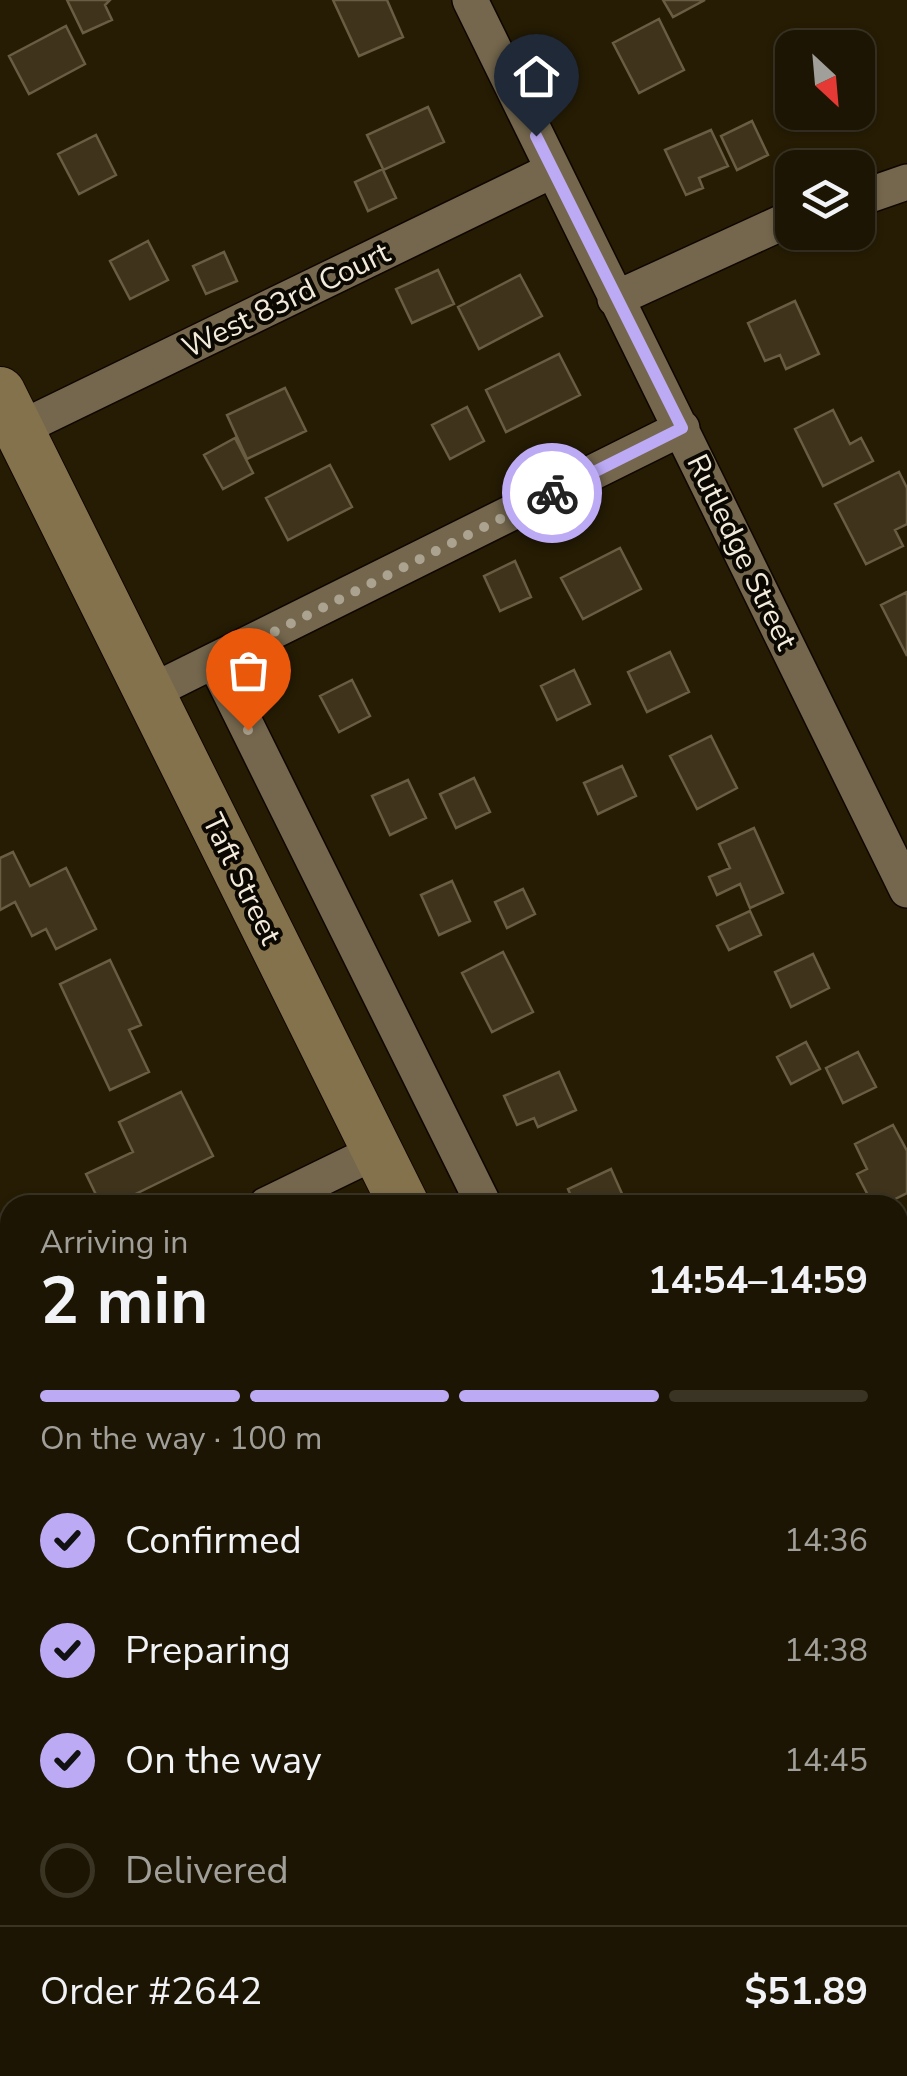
<!DOCTYPE html>
<html lang="en">
<head>
<meta charset="utf-8">
<style>
	body { margin:0; font-family:"Nunito Sans",sans-serif; background:#251e0d; color:#f1f3f6; height:100vh; display:flex; flex-direction:column; font-size:38px; white-space:nowrap }
	* { box-sizing:border-box; margin:0 }
	p { font-size:32px; color:#a09f9a }
	.icon { flex:none; width:55px; height:55px; fill:none; stroke:currentColor; stroke-width:2; stroke-linecap:round; stroke-linejoin:round }
	.map { position:relative; flex:1; overflow:hidden }
	.panel { position:absolute; left:0px; top:1195px; width:908px; height:882px; display:flex; flex-direction:column; background:#1c1503; border-radius:30px 30px 0 0; box-shadow:0 2px 8px #0004,0 0 0 2px #3a3425 }
	.panel>* { flex:none }
	.needle { width:65px; rotate:154deg }
	.controls { position:absolute; left:775px; top:30px; display:grid; gap:20px }
	.controls a { display:grid; place-items:center; width:100px; height:100px; border-radius:20px; background:#1c1503; box-shadow:0 2px 8px #0004,0 0 0 2px #3a3425; font-size:50px }
	.pin { position:absolute; display:grid; place-items:center; width:85px; height:85px; color:#fff; margin:-102px -42px; border-radius:50% 50% 50% 0; rotate:-45deg; box-shadow:0 0 10px #0007 }
	.pin .icon { rotate:45deg }
	.courier { position:absolute; display:grid; place-items:center; width:100px; height:100px; margin:-50px; border:8px solid #bcaaf5; border-radius:50%; background:#fff; color:#222; box-shadow:0 2px 12px #0007 }
	.head em { font-style:normal; font-weight:700 }
	.head div { display:flex; flex-direction:column-reverse }
	.head { display:flex; align-items:center; justify-content:space-between; height:170px; padding:0 40px }
	h1 { font-size:65px; font-weight:700; line-height:75px }
	.bar { display:grid; grid-template-columns:repeat(4,1fr); gap:15px 10px; align-content:center; height:120px; padding:0 40px }
	.bar i { height:12px; border-radius:8px; background:#3a3425 }
	.bar .current { background:#bcaaf5 }
	.bar p { grid-column:span 4 }
	.line { display:flex; align-items:center; gap:25px; padding:0 40px; border-top:2px solid #3a3425 }
	.line div { flex:1 }
	ol { padding:0 40px; list-style:none }
	li { display:flex; align-items:center; gap:30px; height:110px }
	li p { margin-inline-start:auto }
	li .icon { padding:10px; border-radius:50%; background:#bcaaf5; color:#111; stroke-width:4 }
	li:last-child { color:#a09f9a }
	li i { width:55px; height:55px; border:5px solid #3a3425; border-radius:50% }
	.map>svg:first-child { display:block }
	.building { fill:#3f331b; stroke:#695d43; stroke-width:2.5 }
	.lines { fill:none; stroke-linecap:round; stroke-linejoin:round }
	.lane-casing { stroke:#0f0600; stroke-width:20 }
	.street-casing { stroke:#0f0600; stroke-width:38 }
	.secondary-casing { stroke:#0f0600; stroke-width:52 }
	.lane { stroke:#74674d; stroke-width:18 }
	.street { stroke:#74674d; stroke-width:35 }
	.secondary { stroke:#84724c; stroke-width:50 }
	.done { stroke:#aba390; stroke-width:10; stroke-dasharray:0 18 }
	.route { stroke:#bcaaf5; stroke-width:12 }
	.labels { text-anchor:middle; stroke-width:8; stroke-linejoin:round; paint-order:stroke }
	.street-label { font-size:30px; fill:#f2ebdc; stroke:#0b0701 }
</style>
</head>
<body>
<div class="map">
<svg width="907" height="2076" viewBox="0 0 907 2076">
	<rect width="100%" height="100%" fill="#261c04"/>
	<path class="building" d="M 67,0 L 110,0 L 105,5 L 112,20 L 83,33 Z
		M 333,0 L 387,0 L 403,37 L 359,56 Z
		M 663,0 L 705,0 L 673,17 Z
		M 659,19 L 684,70 L 639,93 L 613,43 Z
		M 66,26 L 85,64 L 29,94 L 9,56 Z
		M 428,107 L 444,142 L 383,170 L 396,198 L 368,211 L 355,182 L 383,169 L 367,135 Z
		M 752,121 L 768,155 L 737,170 L 721,136 Z
		M 711,130 L 728,166 L 699,178 L 703,188 L 686,195 L 665,150 Z
		M 96,135 L 116,175 L 79,194 L 58,154 Z
		M 148,241 L 168,280 L 130,299 L 110,261 Z
		M 224,252 L 237,281 L 206,294 L 193,266 Z
		M 438,270 L 454,304 L 412,323 L 396,289 Z
		M 520,275 L 542,316 L 479,349 L 458,307 Z
		M 795,301 L 819,354 L 786,369 L 780,355 L 765,361 L 748,323 Z
		M 559,354 L 580,395 L 506,432 L 486,390 Z
		M 285,388 L 306,431 L 247,459 L 227,415 Z
		M 467,407 L 484,441 L 450,459 L 432,425 Z
		M 833,410 L 850,444 L 861,438 L 873,461 L 823,486 L 795,429 Z
		M 235,438 L 253,473 L 223,489 L 204,455 Z
		M 330,465 L 352,507 L 288,540 L 266,498 Z
		M 899,472 L 907,488 L 907,524 L 895,530 L 903,546 L 866,564 L 835,504 Z
		M 620,548 L 641,589 L 583,619 L 561,578 Z
		M 515,561 L 531,597 L 500,611 L 484,576 Z
		M 907,592 L 907,656 L 881,605 Z
		M 670,652 L 689,692 L 647,712 L 628,672 Z
		M 574,670 L 590,704 L 557,720 L 541,686 Z
		M 352,680 L 370,716 L 339,732 L 320,696 Z
		M 711,736 L 737,788 L 697,809 L 670,756 Z
		M 622,766 L 636,796 L 598,814 L 584,783 Z
		M 474,778 L 490,812 L 456,828 L 440,794 Z
		M 408,780 L 426,818 L 390,835 L 372,796 Z
		M 754,828 L 783,893 L 750,908 L 740,884 L 717,895 L 709,877 L 730,868 L 719,844 Z
		M 13,852 L 30,886 L 66,868 L 96,929 L 56,949 L 46,929 L 32,936 L 15,902 L 0,910 L 0,858 Z
		M 452,881 L 470,921 L 439,935 L 421,895 Z
		M 523,889 L 535,914 L 507,928 L 495,902 Z
		M 750,911 L 761,935 L 729,950 L 717,926 Z
		M 503,952 L 533,1012 L 492,1032 L 462,973 Z
		M 813,954 L 829,988 L 791,1007 L 775,972 Z
		M 110,960 L 141,1025 L 129,1030 L 149,1072 L 110,1090 L 60,984 Z
		M 806,1042 L 820,1069 L 791,1084 L 777,1057 Z
		M 858,1052 L 876,1087 L 843,1103 L 826,1068 Z
		M 559,1072 L 576,1110 L 538,1127 L 534,1118 L 517,1125 L 504,1096 Z
		M 181,1092 L 213,1156 L 113,1205 L 101,1205 L 86,1174 L 133,1152 L 119,1122 Z
		M 893,1125 L 907,1151 L 907,1193 L 883,1205 L 873,1205 L 857,1174 L 867,1169 L 855,1144 Z
		M 611,1169 L 627,1205 L 575,1205 L 568,1189 Z
		M 906,1311 L 907,1354 L 898,1358 L 898,1315 Z
		M 907,1771 L 907,1965 L 898,1945 L 898,1776 Z
		M 496,2068 L 602,2068 L 606,2076 L 500,2076 Z"/>
	<g class="lines">
		<defs>
			<path id="lane" d="M 898,1982 L 907,2000
				M 898,2056 L 907,2051
				M 660,2068 L 664,2076
				M 470,2076 L 473,2068"/>
			<path id="street" d="M 470,0 L 907,890
				M 858,199 L 907,182
				M 615,299 L 792,218
				M 19,429 L 553,170
				M 215,662 L 484,1205
				M 149,693 L 682,428
				M 266,1205 L 377,1151
				M 0,1334 L 10,1329
				M 0,2045 L 10,2040"/>
			<path id="secondary" d="M 0,392 L 404,1205
				M 799,2068 L 804,2076
				M 862,2068 L 866,2076"/>
		</defs>
		<use href="#lane" class="lane-casing"/>
		<use href="#street" class="street-casing"/>
		<use href="#secondary" class="secondary-casing"/>
		<use href="#lane" class="lane"/>
		<use href="#street" class="street"/>
		<use href="#secondary" class="secondary"/>
	</g>
	<g class="lines">
		<path class="done" d="M 248,730 L 214,662 L 552,493"/>
		<path class="route" d="M 536,136 L 682,428 L 552,493"/>
	</g>
	<g class="labels">
		<g class="street-label">
			<text transform="translate(286 300) rotate(-26)" y="10">West 83rd Court</text>
			<text transform="translate(742 552) rotate(64)" y="10">Rutledge Street</text>
			<text transform="translate(242 879) rotate(64)" y="10">Taft Street</text>
		</g>
	</g>
</svg>
<div class="controls">
<a><svg class="needle" viewBox="-14 -14 28 28"><path d="M0-13l5 13h-10z" fill="#e53935"/><path d="M0 13l5-13h-10z" fill="#a09f9a"/></svg></a>
<a><svg class="icon" aria-label="layers" viewBox="0 0 24 24"><path d="M12 4l9 5-9 5-9-5zM3 14l9 5 9-5"/></svg></a>
</div>
<div class="pin" style="left:248px;top:730px;background:#ea580c"><svg class="icon" aria-label="bag" viewBox="0 0 24 24"><path d="M5 8h14l-1 12H6zM9 8a3 3 0 0 1 6 0"/></svg></div>
<div class="pin" style="left:536px;top:136px;background:#1f2937"><svg class="icon" aria-label="home" viewBox="0 0 24 24"><path d="M3 11l9-7 9 7M6 9v11h12V9"/></svg></div>
<div class="courier" style="left:552px;top:493px"><svg class="icon" aria-label="bike" viewBox="0 0 24 24"><circle cx="6" cy="16" r="4"/><circle cx="18" cy="16" r="4"/><path d="M6 16l4-8h5l3 8M10 8l3 8H6M13 5h3"/></svg></div>
<section class="panel">
<div class="head"><div><h1>2 min</h1><p>Arriving in</p></div><em>14:54–14:59</em></div>
<div class="bar"><i class="current"></i><i class="current"></i><i class="current"></i><i></i><p>On the way · 100 m</p></div>
<ol>
<li><svg class="icon" aria-label="check" viewBox="0 0 24 24"><path d="M5 12l5 5 9-10"/></svg>Confirmed<p>14:36</p></li>
<li><svg class="icon" aria-label="check" viewBox="0 0 24 24"><path d="M5 12l5 5 9-10"/></svg>Preparing<p>14:38</p></li>
<li><svg class="icon" aria-label="check" viewBox="0 0 24 24"><path d="M5 12l5 5 9-10"/></svg>On the way<p>14:45</p></li>
<li><i></i>Delivered</li>
</ol>
<div class="line" style="height:130px"><div>Order #2642</div><b>$51.89</b></div>
</section>
</div>
</body>
</html>
